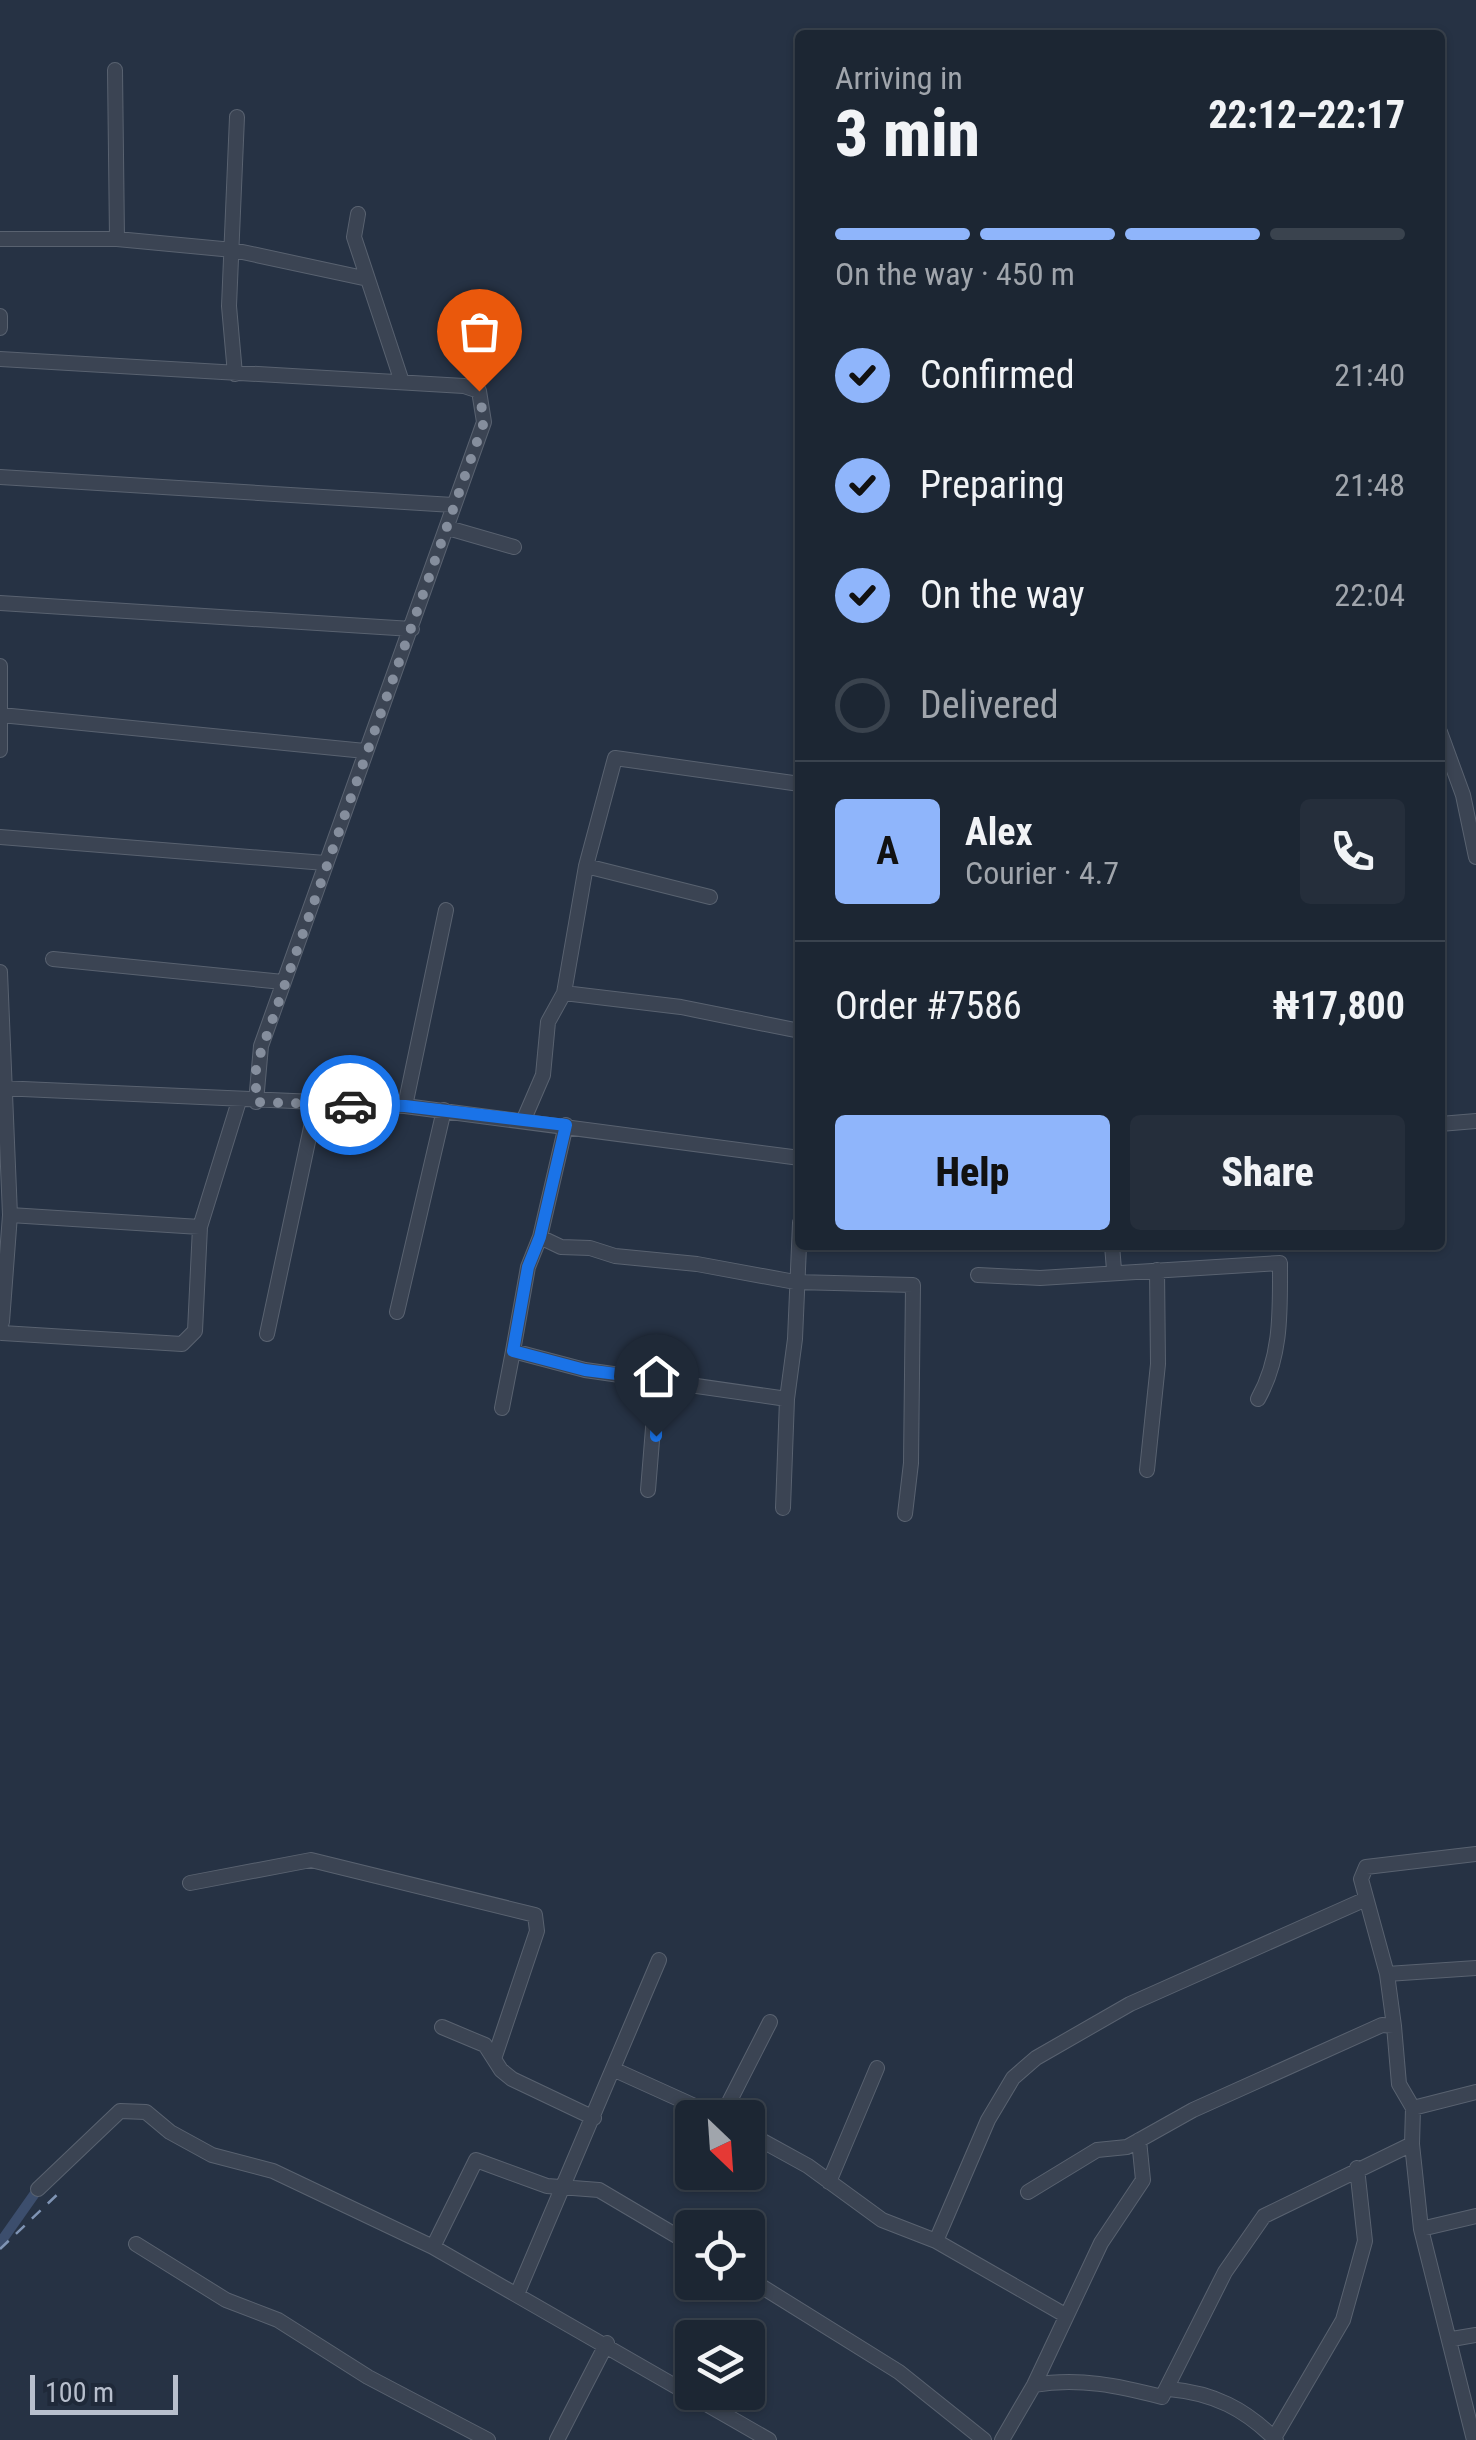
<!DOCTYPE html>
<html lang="en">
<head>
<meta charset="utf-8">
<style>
	body { margin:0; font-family:"Roboto Condensed",sans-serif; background:#252e3b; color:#f1f3f6; height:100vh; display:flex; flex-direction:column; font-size:38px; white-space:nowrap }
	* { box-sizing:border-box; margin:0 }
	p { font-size:32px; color:#a0a5ac }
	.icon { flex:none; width:55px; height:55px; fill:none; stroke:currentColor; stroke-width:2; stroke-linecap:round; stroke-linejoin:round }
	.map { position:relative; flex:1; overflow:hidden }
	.drawer { position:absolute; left:795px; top:30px; width:650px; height:1220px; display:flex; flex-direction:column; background:#1c2633; border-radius:10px; box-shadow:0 2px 8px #0004,0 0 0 2px #3a434e }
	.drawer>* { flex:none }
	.needle { width:65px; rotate:155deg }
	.controls { position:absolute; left:675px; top:2100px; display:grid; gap:20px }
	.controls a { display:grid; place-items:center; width:90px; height:90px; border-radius:10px; background:#1c2633; box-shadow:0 2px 8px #0004,0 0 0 2px #3a434e; font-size:50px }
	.scale { position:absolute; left:30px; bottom:25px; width:148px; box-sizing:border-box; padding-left:10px; border:5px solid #b8bfcd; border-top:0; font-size:28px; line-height:35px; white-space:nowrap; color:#b8bfcd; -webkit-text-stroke:8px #1f2939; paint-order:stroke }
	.pin { position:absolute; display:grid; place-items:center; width:85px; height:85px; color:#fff; margin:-102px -42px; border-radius:50% 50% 50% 0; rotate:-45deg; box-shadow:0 0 10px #0007 }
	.pin .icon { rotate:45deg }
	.courier { position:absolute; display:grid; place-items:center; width:100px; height:100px; margin:-50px; border:8px solid #1a73e8; border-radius:50%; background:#fff; color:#222; box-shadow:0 2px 12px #0007 }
	.overview em { font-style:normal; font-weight:800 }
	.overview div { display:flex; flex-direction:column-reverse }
	.overview { display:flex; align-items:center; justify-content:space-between; height:170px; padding:0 40px }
	h1 { font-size:65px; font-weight:800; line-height:75px }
	.bar { display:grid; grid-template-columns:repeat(4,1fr); gap:15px 10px; align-content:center; height:120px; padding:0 40px }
	.bar i { height:12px; border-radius:8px; background:#3a434e }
	.bar .on { background:#8fb5fb }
	.bar p { grid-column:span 4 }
	.line { display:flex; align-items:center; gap:25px; padding:0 40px; border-top:2px solid #3a434e }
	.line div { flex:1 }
	.round { display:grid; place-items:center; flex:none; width:105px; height:105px; border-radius:10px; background:#252e3b }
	ol { padding:0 40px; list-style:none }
	li { display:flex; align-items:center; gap:30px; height:110px }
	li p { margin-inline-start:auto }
	li .icon { padding:10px; border-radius:50%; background:#8fb5fb; color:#111; stroke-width:4 }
	li:last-child { color:#a0a5ac }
	li i { width:55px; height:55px; border:5px solid #3a434e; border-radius:50% }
	.action { display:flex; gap:20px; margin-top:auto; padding:20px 40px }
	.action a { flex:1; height:115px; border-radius:10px; background:#8fb5fb; color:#111; font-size:40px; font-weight:800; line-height:115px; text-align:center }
	.action a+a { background:#252e3b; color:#f1f3f6 }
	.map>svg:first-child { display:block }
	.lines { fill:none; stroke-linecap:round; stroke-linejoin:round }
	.canal { stroke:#3c4e6d; stroke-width:10 }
	.ferry { stroke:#7f94b4; stroke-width:2.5; stroke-dasharray:12 10; stroke-linecap:butt }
	.minor-casing { stroke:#596270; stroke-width:16 }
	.minor { stroke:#3b4453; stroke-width:14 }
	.done { stroke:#858e9d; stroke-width:10; stroke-dasharray:0 18 }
	.route { stroke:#1a73e8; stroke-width:12 }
</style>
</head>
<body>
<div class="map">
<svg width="1476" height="2440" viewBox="0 0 1476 2440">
	<rect width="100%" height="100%" fill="#263244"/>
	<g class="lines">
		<path class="canal" d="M 0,2243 L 38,2189"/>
		<path class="ferry" d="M 0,2249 L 61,2191"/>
		<defs>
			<path id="minor" d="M 115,70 L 117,239
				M 358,214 L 354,237 L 402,382
				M 0,239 L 117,239 L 233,250 L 368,279
				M 0,316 L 0,328
				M 0,359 L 464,386 L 479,391 L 484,422 L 261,1046 L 256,1102
				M 235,374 L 229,306 L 237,117
				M 0,477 L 453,505
				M 448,528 L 514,547
				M 0,603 L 412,629
				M 0,666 L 0,750
				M 1,715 L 365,751
				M 1440,732 L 1463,795 L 1476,857
				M 0,837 L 325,863
				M 586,866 L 710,897
				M 53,959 L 283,982
				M 0,972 L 10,1215 L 2,1322
				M 564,993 L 681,1007 L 800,1031
				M 0,1088 L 405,1106 L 800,1158
				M 405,1106 L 446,910
				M 524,1119 L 543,1075 L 548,1022 L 564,993 L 586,866 L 615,758 L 800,784
				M 1440,1124 L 1476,1121
				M 566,1125 L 540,1237 L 528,1267 L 513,1351 L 585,1370 L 787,1399 L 795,1339 L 800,1223
				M 10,1215 L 200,1227
				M 540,1237 L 561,1247 L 590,1248 L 615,1256 L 697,1264 L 795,1282 L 913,1285 L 911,1463 L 905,1514
				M 1112,1245 L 1114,1270
				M 978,1275 L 1040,1278 L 1280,1263 C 1280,1311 1282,1356 1258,1399
				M 397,1312 L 444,1110
				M 0,1321 L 2,1333 L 182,1344 L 195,1331 L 200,1227 L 239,1101
				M 267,1334 L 316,1104
				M 502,1408 L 513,1351
				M 1147,1470 L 1158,1364 L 1157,1270
				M 648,1490 L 657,1379
				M 783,1508 L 787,1399
				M 1476,1854 L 1366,1867 L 1361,1879 L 1387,1974 L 1476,1968
				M 190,1883 L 311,1860 L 535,1915 L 537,1931 L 495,2056
				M 1394,2026 L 1399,2084 L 1413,2108 L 1412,2144 L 1421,2229 L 1474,2440
				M 442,2027 L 485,2045 L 501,2070 L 512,2079 L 594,2118
				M 615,2070 L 721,2118 L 770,2022
				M 1413,2108 L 1476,2092
				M 748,2133 L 808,2166 L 882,2220 L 936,2241 L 1065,2315
				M 829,2182 L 877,2068
				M 38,2189 L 120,2111 L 146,2112 L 170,2132 L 212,2155 L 273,2171 L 433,2247 L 769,2440
				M 1028,2192 L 1097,2150 L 1127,2147 L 1193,2110 L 1382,2025 L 1394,2026 L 1387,1974
				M 1421,2229 L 1476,2216
				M 936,2241 L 988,2120 L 1013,2078 L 1036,2058 L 1130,2004 L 1366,1899
				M 136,2244 L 226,2300 L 278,2320 L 368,2377 L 488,2440
				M 433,2247 L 476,2160 L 547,2186 L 599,2190 L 692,2245
				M 748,2278 L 899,2372 L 984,2440
				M 518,2292 L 659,1960
				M 1452,2339 L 1476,2335
				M 1034,2385 C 1078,2377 1120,2386 1162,2397 L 1225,2272 L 1264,2216 L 1412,2144
				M 1169,2389 C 1214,2393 1245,2409 1276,2440
				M 1274,2438 L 1343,2320 L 1365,2241 L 1357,2168
				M 557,2440 L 607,2343
				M 1002,2440 L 1034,2385 L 1101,2243 L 1143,2180 L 1139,2140"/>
		</defs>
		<use href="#minor" class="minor-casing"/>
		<use href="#minor" class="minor"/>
	</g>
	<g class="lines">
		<path class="done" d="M 350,1105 L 256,1102 L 256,1066 L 484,422 L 479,391"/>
		<path class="route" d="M 350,1105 L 405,1106 L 566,1125 L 540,1237 L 528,1267 L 513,1351 L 585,1370 L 657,1379 L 656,1436"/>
	</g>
</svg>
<div class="controls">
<a><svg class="needle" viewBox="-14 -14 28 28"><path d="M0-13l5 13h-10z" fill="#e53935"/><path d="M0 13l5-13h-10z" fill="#a0a5ac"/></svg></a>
<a><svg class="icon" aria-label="locate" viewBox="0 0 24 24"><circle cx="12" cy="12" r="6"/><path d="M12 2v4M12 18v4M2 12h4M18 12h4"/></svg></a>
<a><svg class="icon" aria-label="layers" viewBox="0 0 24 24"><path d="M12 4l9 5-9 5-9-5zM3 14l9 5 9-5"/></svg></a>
</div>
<div class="scale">100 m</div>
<div class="pin" style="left:479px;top:391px;background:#ea580c"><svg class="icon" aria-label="bag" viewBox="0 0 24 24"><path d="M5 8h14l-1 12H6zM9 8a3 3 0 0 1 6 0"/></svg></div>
<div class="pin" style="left:656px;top:1436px;background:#1f2937"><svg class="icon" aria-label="home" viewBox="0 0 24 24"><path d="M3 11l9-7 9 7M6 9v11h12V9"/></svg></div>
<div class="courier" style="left:350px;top:1105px"><svg class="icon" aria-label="car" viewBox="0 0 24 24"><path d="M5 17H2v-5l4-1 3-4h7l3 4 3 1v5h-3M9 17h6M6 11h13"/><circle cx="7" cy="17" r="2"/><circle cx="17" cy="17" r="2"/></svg></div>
<section class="drawer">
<div class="overview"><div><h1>3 min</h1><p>Arriving in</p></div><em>22:12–22:17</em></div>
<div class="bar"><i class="on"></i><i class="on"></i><i class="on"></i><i></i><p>On the way · 450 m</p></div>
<ol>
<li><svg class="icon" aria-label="check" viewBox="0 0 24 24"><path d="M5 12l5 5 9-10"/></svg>Confirmed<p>21:40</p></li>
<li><svg class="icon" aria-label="check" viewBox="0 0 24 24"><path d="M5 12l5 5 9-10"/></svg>Preparing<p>21:48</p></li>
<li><svg class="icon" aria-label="check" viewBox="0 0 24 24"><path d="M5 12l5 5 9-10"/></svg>On the way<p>22:04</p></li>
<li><i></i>Delivered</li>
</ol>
<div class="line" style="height:180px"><b class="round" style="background:#8fb5fb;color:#111">A</b><div><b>Alex</b><p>Courier · 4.7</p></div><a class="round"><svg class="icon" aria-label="phone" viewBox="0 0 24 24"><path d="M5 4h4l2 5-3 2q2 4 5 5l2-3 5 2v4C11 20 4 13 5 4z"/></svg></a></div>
<div class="line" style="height:130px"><div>Order #7586</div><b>₦17,800</b></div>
<div class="action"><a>Help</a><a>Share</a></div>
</section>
</div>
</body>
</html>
